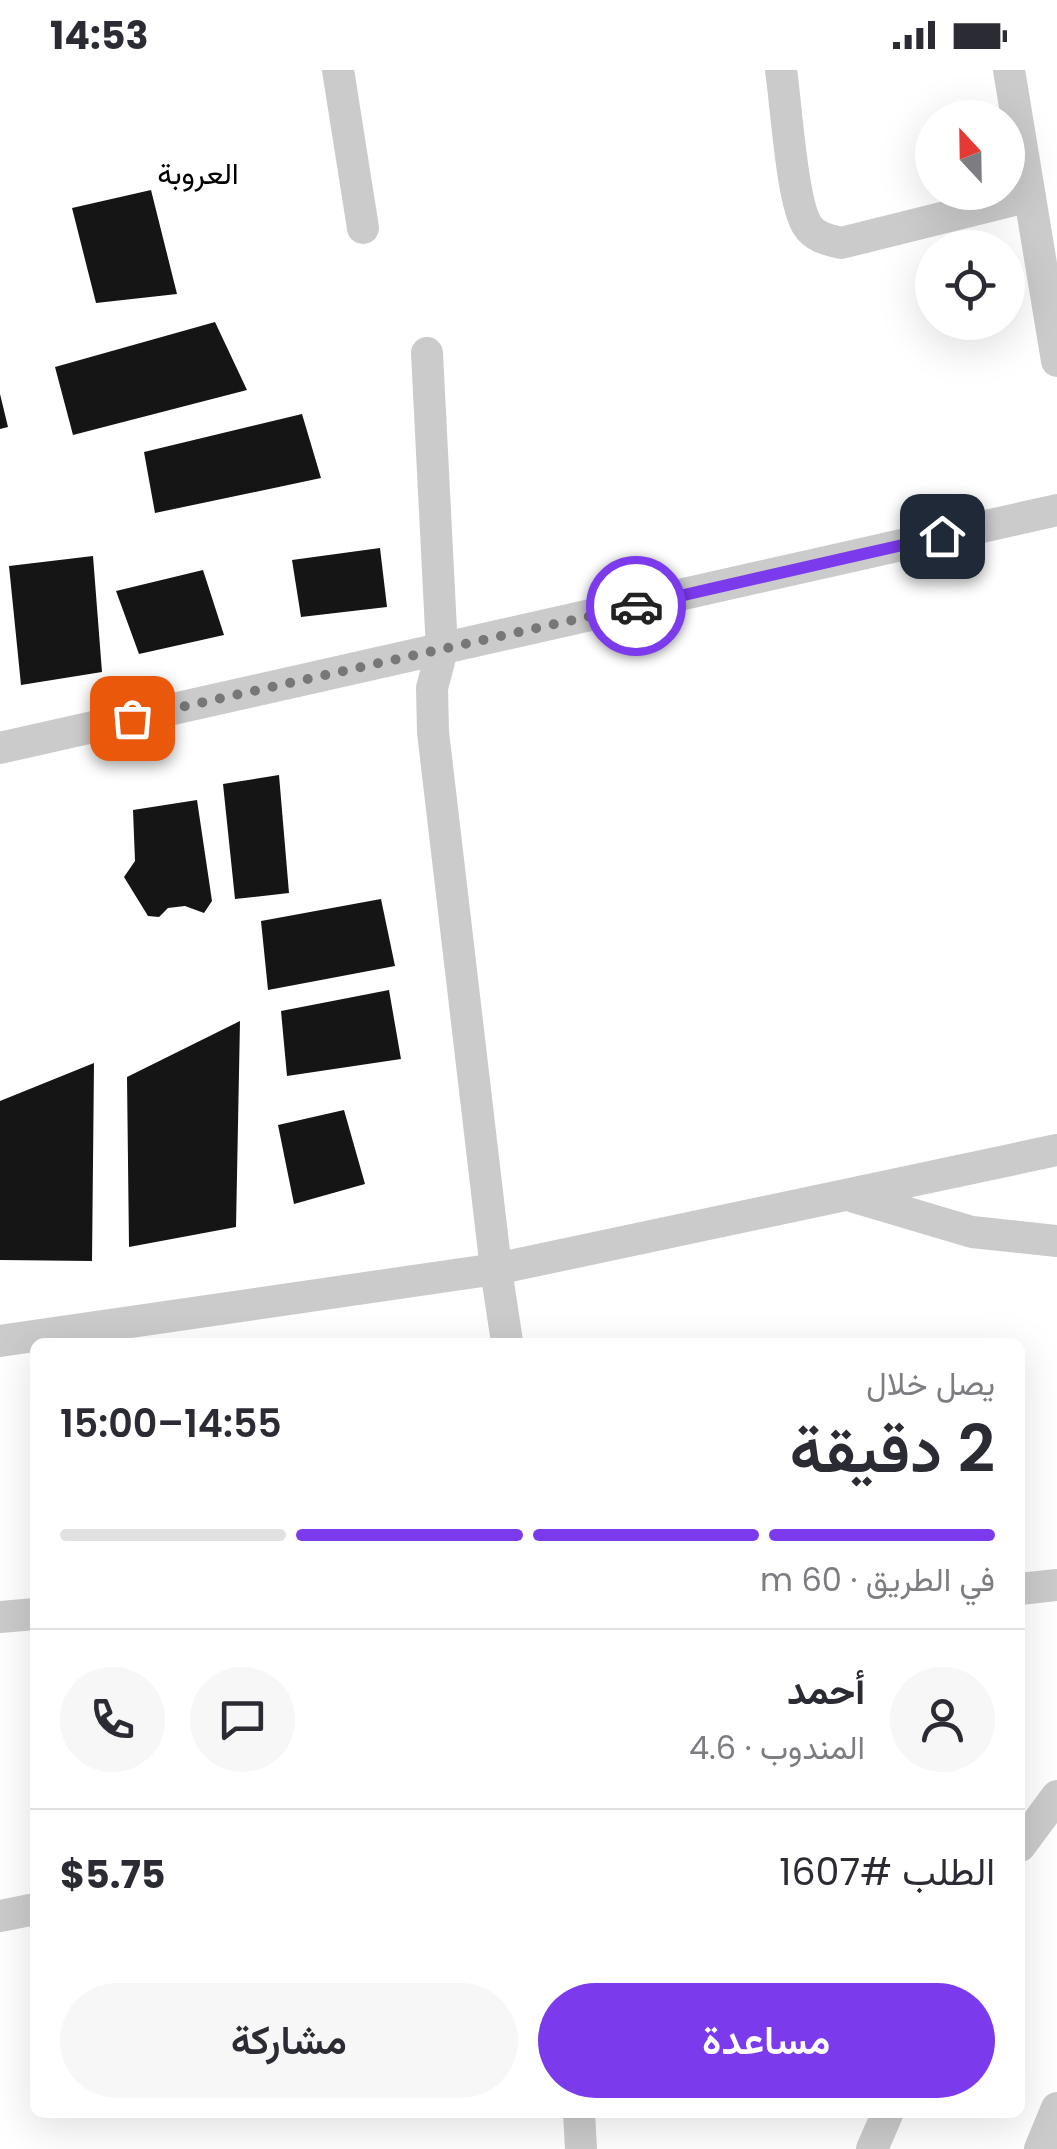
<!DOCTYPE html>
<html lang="ar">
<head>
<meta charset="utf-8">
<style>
	body { margin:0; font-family:Poppins,Vazirmatn,sans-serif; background:#f7f7f7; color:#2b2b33; direction:rtl; height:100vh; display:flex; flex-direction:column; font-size:38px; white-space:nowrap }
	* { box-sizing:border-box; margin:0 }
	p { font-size:32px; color:#7c7c81 }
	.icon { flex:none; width:55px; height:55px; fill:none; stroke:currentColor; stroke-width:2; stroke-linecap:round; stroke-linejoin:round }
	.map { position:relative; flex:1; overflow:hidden; direction:ltr }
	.panel { position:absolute; left:30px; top:1268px; width:995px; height:780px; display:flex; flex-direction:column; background:#fff; border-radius:15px; box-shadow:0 10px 40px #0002; direction:rtl }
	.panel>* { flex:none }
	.needle { width:65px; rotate:338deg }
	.tools { position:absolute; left:915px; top:30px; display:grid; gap:20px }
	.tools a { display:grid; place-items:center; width:110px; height:110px; border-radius:50%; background:#fff; box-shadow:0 10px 40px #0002; font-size:50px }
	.pin { position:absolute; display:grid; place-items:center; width:85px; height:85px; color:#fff; margin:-42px; border-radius:20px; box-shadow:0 5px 15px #0006 }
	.courier { position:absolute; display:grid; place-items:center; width:100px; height:100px; margin:-50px; border:8px solid #7c3aed; border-radius:50%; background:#fff; color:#222; box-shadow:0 2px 12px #0007 }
	.overview em { font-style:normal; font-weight:600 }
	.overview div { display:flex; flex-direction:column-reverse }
	.overview { display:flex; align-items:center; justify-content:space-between; height:170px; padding:0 30px }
	h1 { font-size:65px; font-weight:600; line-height:75px }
	.bar { display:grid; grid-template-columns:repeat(4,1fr); gap:15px 10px; align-content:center; height:120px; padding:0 30px }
	.bar i { height:12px; border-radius:8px; background:#e1e1e2 }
	.bar .selected { background:#7c3aed }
	.bar p { grid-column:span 4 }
	.line { display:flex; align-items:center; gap:25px; padding:0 30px; border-top:2px solid #e1e1e2 }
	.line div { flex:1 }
	.round { display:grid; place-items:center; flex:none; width:105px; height:105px; border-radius:52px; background:#f7f7f7 }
	.cta { display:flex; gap:20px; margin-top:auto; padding:20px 30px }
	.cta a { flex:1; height:115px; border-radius:60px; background:#7c3aed; color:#fff; font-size:40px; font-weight:600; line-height:115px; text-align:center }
	.cta a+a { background:#f7f7f7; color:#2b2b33 }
	.status { display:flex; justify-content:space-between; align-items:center; height:70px; padding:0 50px; background:#fff; direction:ltr }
	.status svg { height:28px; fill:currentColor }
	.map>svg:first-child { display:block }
	.building { fill:#151515 }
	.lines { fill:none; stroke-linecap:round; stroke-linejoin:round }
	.minor { stroke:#cbcbcb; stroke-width:32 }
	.done { stroke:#777; stroke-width:10; stroke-dasharray:0 18 }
	.route { stroke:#7c3aed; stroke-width:12 }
	.labels { text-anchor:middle; stroke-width:10; stroke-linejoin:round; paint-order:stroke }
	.neighbourhood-label { font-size:30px; fill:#000; stroke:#fff }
</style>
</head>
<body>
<div class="status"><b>14:53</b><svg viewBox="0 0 49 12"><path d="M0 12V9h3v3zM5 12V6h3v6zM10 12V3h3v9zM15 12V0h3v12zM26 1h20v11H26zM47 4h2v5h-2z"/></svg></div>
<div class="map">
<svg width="1057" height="2079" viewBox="0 0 1057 2079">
	<rect width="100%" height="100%" fill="#fff"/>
	<path class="building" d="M 151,120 L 177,224 L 96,233 L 72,138 Z
		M 215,252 L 247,320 L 73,365 L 55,297 Z
		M 0,324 L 8,357 L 0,359 Z
		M 302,344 L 321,408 L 155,443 L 144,382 Z
		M 380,478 L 387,537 L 301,547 L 292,490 Z
		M 93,486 L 102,602 L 21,615 L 9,496 Z
		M 203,500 L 224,565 L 139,584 L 116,521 Z
		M 279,705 L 289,823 L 235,829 L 223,714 Z
		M 197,730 L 212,831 L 204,843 L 185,836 L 168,838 L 159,847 L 148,846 L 124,807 L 135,791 L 133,740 Z
		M 381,829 L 395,896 L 268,920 L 261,851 Z
		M 389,920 L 401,989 L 287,1006 L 281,941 Z
		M 240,951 L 236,1157 L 129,1177 L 127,1007 Z
		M 94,993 L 92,1191 L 0,1190 L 0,1031 Z
		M 344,1040 L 365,1114 L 294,1134 L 278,1055 Z"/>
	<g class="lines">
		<path class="minor" d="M 338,0 L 363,158
			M 781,0 C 786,33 792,132 807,155 C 814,167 828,170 841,173 L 1030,126
			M 1009,0 L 1057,291
			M 427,283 L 442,580 L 432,618 L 433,662 L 496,1199 L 507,1272
			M 0,678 L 1057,440
			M 854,1127 L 972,1162 L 1057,1171
			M 0,1271 L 496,1199 L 1057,1080
			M 1020,1519 L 1057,1515
			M 0,1547 L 35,1544
			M 1020,1776 L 1057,1726
			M 0,1846 L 35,1839
			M 579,2042 L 581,2079
			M 872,2079 L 888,2042
			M 1040,2079 L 1057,2038"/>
	</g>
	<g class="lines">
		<path class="done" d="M 132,648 L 636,536"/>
		<path class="route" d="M 636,536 L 942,466"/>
	</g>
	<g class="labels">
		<g class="neighbourhood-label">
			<text x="198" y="114">العروبة</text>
		</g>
	</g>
</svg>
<div class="tools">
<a><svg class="needle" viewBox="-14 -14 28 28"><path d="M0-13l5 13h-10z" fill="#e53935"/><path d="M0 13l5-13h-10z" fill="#7c7c81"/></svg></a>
<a><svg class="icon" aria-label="locate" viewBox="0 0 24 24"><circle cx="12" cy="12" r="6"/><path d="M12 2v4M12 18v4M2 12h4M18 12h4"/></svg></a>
</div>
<div class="pin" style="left:132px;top:648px;background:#ea580c"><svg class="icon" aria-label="bag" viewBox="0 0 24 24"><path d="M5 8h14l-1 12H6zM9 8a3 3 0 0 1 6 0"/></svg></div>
<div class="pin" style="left:942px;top:466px;background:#1f2937"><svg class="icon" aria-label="home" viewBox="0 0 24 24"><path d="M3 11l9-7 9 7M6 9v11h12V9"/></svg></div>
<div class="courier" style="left:636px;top:536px"><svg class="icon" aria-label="car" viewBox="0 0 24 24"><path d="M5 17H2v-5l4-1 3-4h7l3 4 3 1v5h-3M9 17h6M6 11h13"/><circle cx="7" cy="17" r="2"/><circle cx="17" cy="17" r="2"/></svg></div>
<section class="panel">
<div class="overview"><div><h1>2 دقيقة</h1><p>يصل خلال</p></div><em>14:55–15:00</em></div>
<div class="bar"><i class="selected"></i><i class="selected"></i><i class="selected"></i><i></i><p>في الطريق · 60 m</p></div>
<div class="line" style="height:180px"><a class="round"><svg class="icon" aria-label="person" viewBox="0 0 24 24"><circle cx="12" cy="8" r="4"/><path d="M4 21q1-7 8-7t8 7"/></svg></a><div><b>أحمد</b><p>المندوب · 4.6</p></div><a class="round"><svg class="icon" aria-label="chat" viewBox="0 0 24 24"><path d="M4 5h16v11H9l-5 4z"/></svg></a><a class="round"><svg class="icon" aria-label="phone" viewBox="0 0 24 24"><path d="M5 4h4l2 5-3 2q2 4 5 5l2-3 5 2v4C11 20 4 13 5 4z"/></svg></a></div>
<div class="line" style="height:130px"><div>الطلب #1607</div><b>$5.75</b></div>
<div class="cta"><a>مساعدة</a><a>مشاركة</a></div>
</section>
</div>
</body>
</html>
